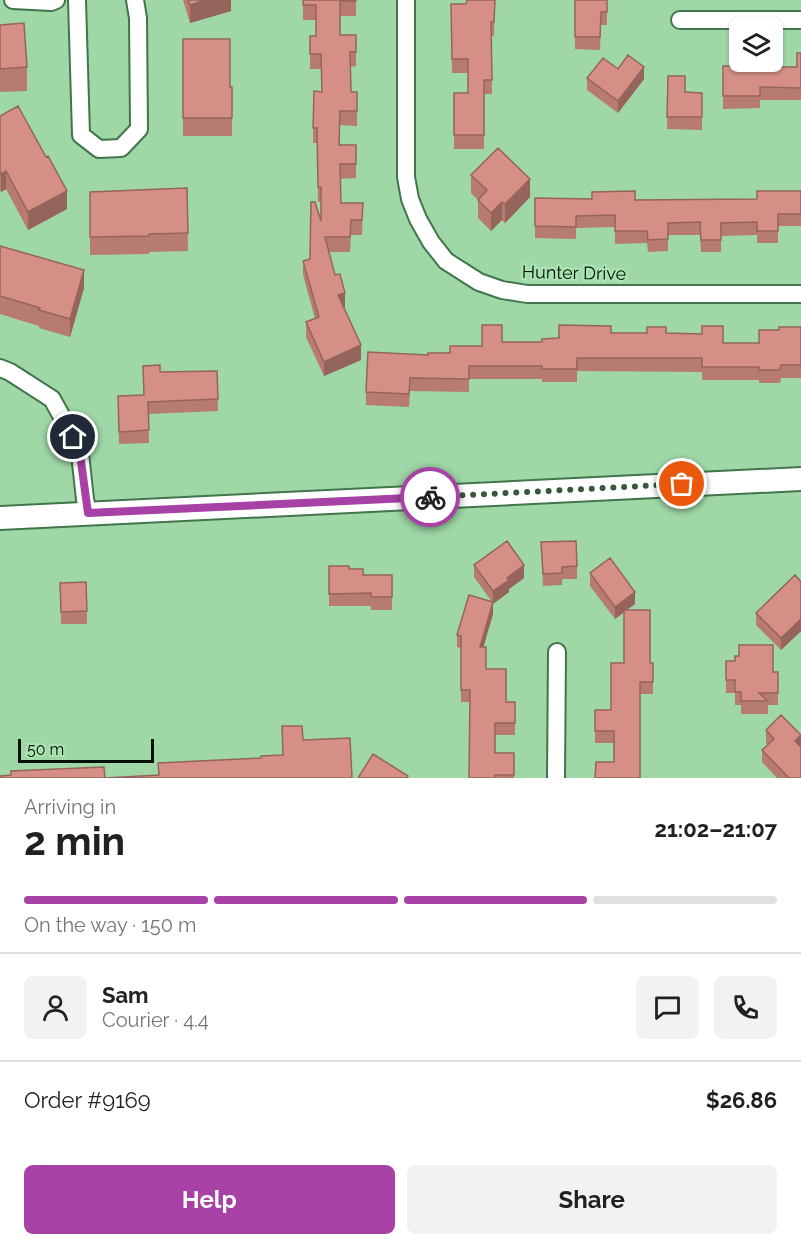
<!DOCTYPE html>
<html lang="en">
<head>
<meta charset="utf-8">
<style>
	body { margin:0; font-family:Raleway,sans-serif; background:#f2f2f2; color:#202124; height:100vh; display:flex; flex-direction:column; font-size:22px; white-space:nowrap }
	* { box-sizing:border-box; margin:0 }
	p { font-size:20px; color:#757577 }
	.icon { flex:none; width:33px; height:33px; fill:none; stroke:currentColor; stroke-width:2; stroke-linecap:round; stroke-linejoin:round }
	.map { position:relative; height:778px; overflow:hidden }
	.side { display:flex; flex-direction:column; background:#fff; flex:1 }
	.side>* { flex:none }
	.controls { position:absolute; left:729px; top:18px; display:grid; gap:12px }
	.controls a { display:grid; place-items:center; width:54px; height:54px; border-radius:9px; background:#fff; box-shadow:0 2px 4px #0004; font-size:30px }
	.scale { position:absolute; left:18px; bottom:15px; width:136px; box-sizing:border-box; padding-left:6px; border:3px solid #011204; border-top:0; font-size:16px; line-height:21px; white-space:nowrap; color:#011204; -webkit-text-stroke:4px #ace4b4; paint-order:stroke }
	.pin { position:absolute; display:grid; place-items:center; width:51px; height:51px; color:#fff; margin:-26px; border:3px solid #fff; border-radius:50%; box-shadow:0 2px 6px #0007 }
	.courier { position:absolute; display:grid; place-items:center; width:60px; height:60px; margin:-30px; border:4px solid #a741a5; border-radius:50%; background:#fff; color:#222; box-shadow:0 2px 8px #0007 }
	.head em { font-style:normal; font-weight:700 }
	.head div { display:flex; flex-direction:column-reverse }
	.head { display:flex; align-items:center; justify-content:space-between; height:102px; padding:0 24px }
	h1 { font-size:39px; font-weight:700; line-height:45px }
	.bar { display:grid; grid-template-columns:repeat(4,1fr); gap:9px 6px; align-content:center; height:72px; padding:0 24px }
	.bar i { height:8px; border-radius:4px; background:#e0e0e0 }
	.bar .on { background:#a741a5 }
	.bar p { grid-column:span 4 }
	.line { display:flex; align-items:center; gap:15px; padding:0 24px; border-top:2px solid #e0e0e0 }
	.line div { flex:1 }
	.round { display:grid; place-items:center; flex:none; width:63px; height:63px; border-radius:9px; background:#f2f2f2 }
	.action { display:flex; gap:12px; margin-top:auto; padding:12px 24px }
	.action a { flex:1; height:69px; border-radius:9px; background:#a741a5; color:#fff; font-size:24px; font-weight:700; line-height:69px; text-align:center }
	.action a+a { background:#f2f2f2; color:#202124 }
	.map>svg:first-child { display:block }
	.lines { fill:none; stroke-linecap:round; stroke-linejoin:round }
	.street-casing { stroke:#41754b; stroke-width:20 }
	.secondary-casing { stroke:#41754b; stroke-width:26 }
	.street { stroke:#fff; stroke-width:16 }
	.secondary { stroke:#fff; stroke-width:22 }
	.wall { fill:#b77b72 }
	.shaded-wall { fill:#95645d }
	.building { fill:#d58f85; stroke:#95645d; stroke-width:1.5 }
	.done { stroke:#38573d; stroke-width:6; stroke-dasharray:0 10.8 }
	.route { stroke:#a741a5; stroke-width:8 }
	.labels { text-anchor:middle; stroke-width:4.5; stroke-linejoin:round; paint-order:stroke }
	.street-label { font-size:18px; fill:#011204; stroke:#ace4b4 }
</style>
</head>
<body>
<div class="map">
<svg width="801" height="778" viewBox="0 0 801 778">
	<rect width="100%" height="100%" fill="#9fd7a7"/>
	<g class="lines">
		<defs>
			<path id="street" d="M 13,0 L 51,2 L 56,0
				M 77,0 L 81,135 L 99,149 L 121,148 L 139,129 L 138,18 L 135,0
				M 406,0 L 406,177 L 410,199 L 418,219 L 431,242 L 446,261 L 479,282 L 502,290 L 527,294 L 801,294
				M 680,20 L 801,20
				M 0,368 L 10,372 L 52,399 L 73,437 L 80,454 L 85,499 L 88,513
				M 556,778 L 557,652"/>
			<path id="secondary" d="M 0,518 L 801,479"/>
		</defs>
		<use href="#street" class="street-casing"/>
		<use href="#secondary" class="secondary-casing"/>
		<use href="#street" class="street"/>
		<use href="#secondary" class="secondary"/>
	</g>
	<path class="wall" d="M 183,0 L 231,0 L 231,11 L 190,23 Z
		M 303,0 L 356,0 L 356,16 L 340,16 L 340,35 L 356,35 L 356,66 L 350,67 L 351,92 L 357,92 L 357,126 L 340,125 L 340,145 L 356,164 L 356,178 L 340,179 L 341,203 L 363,203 L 362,235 L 351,235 L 350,252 L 328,252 L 335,275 L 345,307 L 344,308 L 361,360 L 324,376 L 306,337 L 306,322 L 315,318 L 303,275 L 303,261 L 310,259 L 321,221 L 321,202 L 318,202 L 317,143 L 313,143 L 313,128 L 322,92 L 321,69 L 310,69 L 310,36 L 316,36 L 316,20 L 303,20 Z
		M 495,0 L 494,36 L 492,36 L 492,94 L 484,94 L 484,149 L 454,149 L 454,93 L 468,93 L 468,73 L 452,73 L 451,4 L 466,4 Z
		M 575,0 L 607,0 L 607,25 L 601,25 L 600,50 L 575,49 Z
		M 0,25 L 27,67 L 27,91 L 0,92 Z
		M 183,39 L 230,87 L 232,87 L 232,136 L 183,136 Z
		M 801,53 L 801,100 L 760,100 L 760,108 L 723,109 L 723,66 L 797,67 Z
		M 618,69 L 644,79 L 618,113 L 587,90 L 587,78 Z
		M 668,76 L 685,92 L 702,93 L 702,130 L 667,129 Z
		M 0,116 L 67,209 L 28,230 L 6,189 L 1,192 L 0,190 Z
		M 471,175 L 530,197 L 505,223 L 502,220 L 491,231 L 478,218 L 478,200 L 471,193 Z
		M 187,188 L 188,251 L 149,252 L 149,254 L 90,255 L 90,192 Z
		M 801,191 L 801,226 L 778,226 L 778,243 L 757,243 L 757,235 L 721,236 L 721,252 L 701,252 L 700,235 L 668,235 L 668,251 L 648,252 L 647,243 L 615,244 L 615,227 L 576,228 L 576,239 L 535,238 L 535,226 L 635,200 L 757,199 Z
		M 0,246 L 84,288 L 70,337 L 39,328 L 39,326 L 0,314 Z
		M 801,327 L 801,378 L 781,378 L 780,383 L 759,383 L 759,380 L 702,380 L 702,372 L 577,371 L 577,382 L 542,382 L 542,379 L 469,379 L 469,392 L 410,391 L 409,407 L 366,405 L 366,392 L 428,355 L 450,353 L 502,342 L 542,342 L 559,338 L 611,333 L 666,333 L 723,343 L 759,343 L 779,330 Z
		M 217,371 L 218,411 L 148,414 L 149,443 L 119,444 L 118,396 L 144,395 Z
		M 541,542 L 577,566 L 577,579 L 562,579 L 562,585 L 543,586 Z
		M 474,565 L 524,578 L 509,589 L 509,592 L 493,604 L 493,614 L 483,647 L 486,669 L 506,702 L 515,702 L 515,735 L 495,735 L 495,753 L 514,753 L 514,778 L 469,778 L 470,702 L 461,702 L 461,648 L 457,647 L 457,635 L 492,602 L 474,577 Z
		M 329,566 L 349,569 L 363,575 L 392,575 L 392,610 L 371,610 L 371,606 L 329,606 Z
		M 590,573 L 635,604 L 626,610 L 650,663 L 653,663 L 653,694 L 640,694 L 614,762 L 614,743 L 595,743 L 595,710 L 611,710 L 624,663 L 624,612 L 615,619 L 590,586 Z
		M 801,582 L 801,631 L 781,650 L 756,625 L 756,613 Z
		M 60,583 L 87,611 L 87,624 L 61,624 Z
		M 726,661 L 735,661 L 773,672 L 778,672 L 778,705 L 768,705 L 768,714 L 741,714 L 741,705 L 735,705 L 735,693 L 726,693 Z
		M 766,730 L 801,735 L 801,778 L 777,778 L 762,762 L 762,750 L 768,745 L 766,743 Z"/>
	<path class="shaded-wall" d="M 205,0 L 231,0 L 231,11 L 190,23 L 190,5 Z
		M 644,67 L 644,79 L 618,113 L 618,101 Z
		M 6,171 L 6,189 L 1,192 L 1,174 Z
		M 530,179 L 530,197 L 505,223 L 505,204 Z
		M 67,191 L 67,209 L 28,230 L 28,212 Z
		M 502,202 L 502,220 L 491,231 L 491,213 Z
		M 84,270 L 84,288 L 70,337 L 70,319 Z
		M 345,293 L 345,307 L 338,309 L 338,295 Z
		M 361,345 L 361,360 L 324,376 L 324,362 Z
		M 524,565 L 524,578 L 509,589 L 509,592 L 493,604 L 493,614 L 480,659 L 480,647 L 493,603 L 493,591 L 507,578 Z
		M 635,592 L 635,604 L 615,619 L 615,607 Z
		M 801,619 L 801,631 L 781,650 L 781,638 Z
		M 801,735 L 801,747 L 795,741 Z"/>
	<path class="building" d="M 188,0 L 205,0 L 190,5 Z
		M 303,0 L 356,0 L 356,1 L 340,1 L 340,35 L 356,35 L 356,52 L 350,52 L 351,92 L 357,92 L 357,111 L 340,111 L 339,145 L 356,145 L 356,164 L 340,164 L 341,203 L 363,203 L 362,220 L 351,220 L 350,237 L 325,237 L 335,275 L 340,274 L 345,293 L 338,295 L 361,345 L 324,362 L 306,322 L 319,317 L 303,261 L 310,259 L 311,202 L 315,202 L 321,221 L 321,187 L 318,187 L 317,128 L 313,128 L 314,91 L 322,92 L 321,54 L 310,54 L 310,36 L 316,36 L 316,5 L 303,5 Z
		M 467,0 L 495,0 L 494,22 L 491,22 L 492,80 L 484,80 L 484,135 L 454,135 L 454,93 L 468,93 L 468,59 L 452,59 L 451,4 L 466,4 Z
		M 575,0 L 607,0 L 607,12 L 601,12 L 600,37 L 575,37 Z
		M 24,23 L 27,67 L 0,69 L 0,25 Z
		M 183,39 L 230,39 L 230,87 L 232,87 L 232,118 L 183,118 Z
		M 797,53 L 801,53 L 801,88 L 760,87 L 760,96 L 723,96 L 723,66 L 741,66 L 741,62 L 760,62 L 760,67 L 797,67 Z
		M 628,55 L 644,67 L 618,101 L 587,78 L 603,58 L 618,69 Z
		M 668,76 L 685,76 L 685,92 L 702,93 L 702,117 L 667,117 Z
		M 18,106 L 46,157 L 48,156 L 67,191 L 28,212 L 6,171 L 1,174 L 0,172 L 0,116 Z
		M 498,148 L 530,179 L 505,204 L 502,202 L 491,213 L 478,200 L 487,190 L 471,175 Z
		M 187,188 L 188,233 L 149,234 L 149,236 L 90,237 L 90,192 Z
		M 635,191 L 635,200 L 757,199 L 757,191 L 801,191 L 801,214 L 778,214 L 778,231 L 757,231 L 757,222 L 721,223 L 721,240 L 701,240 L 700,222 L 668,223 L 668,239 L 648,240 L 647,231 L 615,231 L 615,215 L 576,216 L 576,227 L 535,226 L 535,198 L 592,199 L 592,192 Z
		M 0,246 L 84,270 L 70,319 L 39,310 L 40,308 L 0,296 Z
		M 482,325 L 502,325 L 502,342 L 542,342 L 542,339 L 559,338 L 559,325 L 611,326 L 611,333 L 647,333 L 647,327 L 666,327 L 666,333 L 702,334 L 702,326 L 723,326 L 723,343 L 759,343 L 759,330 L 779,330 L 779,327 L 801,327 L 801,365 L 781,365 L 780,370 L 759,370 L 759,367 L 702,367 L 702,358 L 577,358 L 577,369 L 542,369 L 542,366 L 469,366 L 469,379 L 410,378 L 409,394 L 366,392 L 368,352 L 428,355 L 428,353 L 450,353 L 450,346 L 482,346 Z
		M 160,365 L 160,372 L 217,371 L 218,399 L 148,402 L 149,430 L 119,432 L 118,396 L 144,395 L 143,366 Z
		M 507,541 L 524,565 L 507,578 L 509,580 L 493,591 L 474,565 Z
		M 576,541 L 577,566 L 562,567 L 562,573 L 543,574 L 541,542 Z
		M 610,558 L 635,592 L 615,607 L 590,573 Z
		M 329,566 L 349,566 L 349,569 L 363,569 L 363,575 L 392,575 L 392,597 L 371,597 L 371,593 L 329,594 Z
		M 795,575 L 801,582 L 801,619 L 781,638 L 756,613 Z
		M 86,582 L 87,611 L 61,612 L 60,583 Z
		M 469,595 L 493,602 L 480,647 L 486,647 L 486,669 L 506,669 L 506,702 L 515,702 L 515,723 L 495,723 L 495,753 L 514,753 L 514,775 L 495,775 L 495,778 L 469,778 L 470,690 L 461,690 L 461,636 L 457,635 Z
		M 624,610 L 650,610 L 650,663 L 653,663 L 653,682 L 640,682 L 640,778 L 595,778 L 596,762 L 614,762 L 614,731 L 595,731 L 595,710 L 611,710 L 611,663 L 624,663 Z
		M 739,645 L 773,645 L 773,672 L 778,672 L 778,693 L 759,693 L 768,701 L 741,701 L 741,692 L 735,692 L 735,680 L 726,680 L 726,661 L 735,661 L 735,656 L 739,656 Z
		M 781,715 L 801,735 L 795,741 L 801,747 L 801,778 L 789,778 L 762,750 L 774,739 L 766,730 Z
		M 282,726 L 302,726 L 303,740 L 350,738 L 352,778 L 0,778 L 0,776 L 11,775 L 11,771 L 104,767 L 105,778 L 159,775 L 158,763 L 261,758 L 261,756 L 283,755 Z
		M 373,754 L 408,776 L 407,778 L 358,778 Z"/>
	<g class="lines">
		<path class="done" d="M 430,497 L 682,484"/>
		<path class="route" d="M 73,437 L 80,454 L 88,513 L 430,497"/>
	</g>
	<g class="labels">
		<g class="street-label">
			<text transform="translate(574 273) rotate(1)" y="6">Hunter Drive</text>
		</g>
	</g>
</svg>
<div class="controls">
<a><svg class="icon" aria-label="layers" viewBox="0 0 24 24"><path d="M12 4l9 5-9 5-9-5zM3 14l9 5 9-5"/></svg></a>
</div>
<div class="scale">50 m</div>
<div class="pin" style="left:682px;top:484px;background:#ea580c"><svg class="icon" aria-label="bag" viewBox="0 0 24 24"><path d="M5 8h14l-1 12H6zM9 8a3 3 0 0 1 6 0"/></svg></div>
<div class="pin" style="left:73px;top:437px;background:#1f2937"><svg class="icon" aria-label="home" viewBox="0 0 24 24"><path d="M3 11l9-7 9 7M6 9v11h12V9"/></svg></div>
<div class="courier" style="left:430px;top:497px"><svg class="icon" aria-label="bike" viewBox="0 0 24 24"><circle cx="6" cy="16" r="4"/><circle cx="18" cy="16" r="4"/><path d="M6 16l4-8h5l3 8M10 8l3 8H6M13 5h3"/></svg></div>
</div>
<section class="side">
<div class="head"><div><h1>2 min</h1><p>Arriving in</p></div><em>21:02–21:07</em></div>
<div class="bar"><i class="on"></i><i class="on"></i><i class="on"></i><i></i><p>On the way · 150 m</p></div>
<div class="line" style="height:108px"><a class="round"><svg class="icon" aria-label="person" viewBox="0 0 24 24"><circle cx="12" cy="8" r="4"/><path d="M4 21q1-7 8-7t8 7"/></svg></a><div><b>Sam</b><p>Courier · 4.4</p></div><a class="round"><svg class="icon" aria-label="chat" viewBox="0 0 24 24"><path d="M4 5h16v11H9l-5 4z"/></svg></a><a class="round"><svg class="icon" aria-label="phone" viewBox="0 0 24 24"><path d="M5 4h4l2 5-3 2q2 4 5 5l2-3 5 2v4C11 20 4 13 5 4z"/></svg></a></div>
<div class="line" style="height:78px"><div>Order #9169</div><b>$26.86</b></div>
<div class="action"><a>Help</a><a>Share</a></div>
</section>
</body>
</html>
